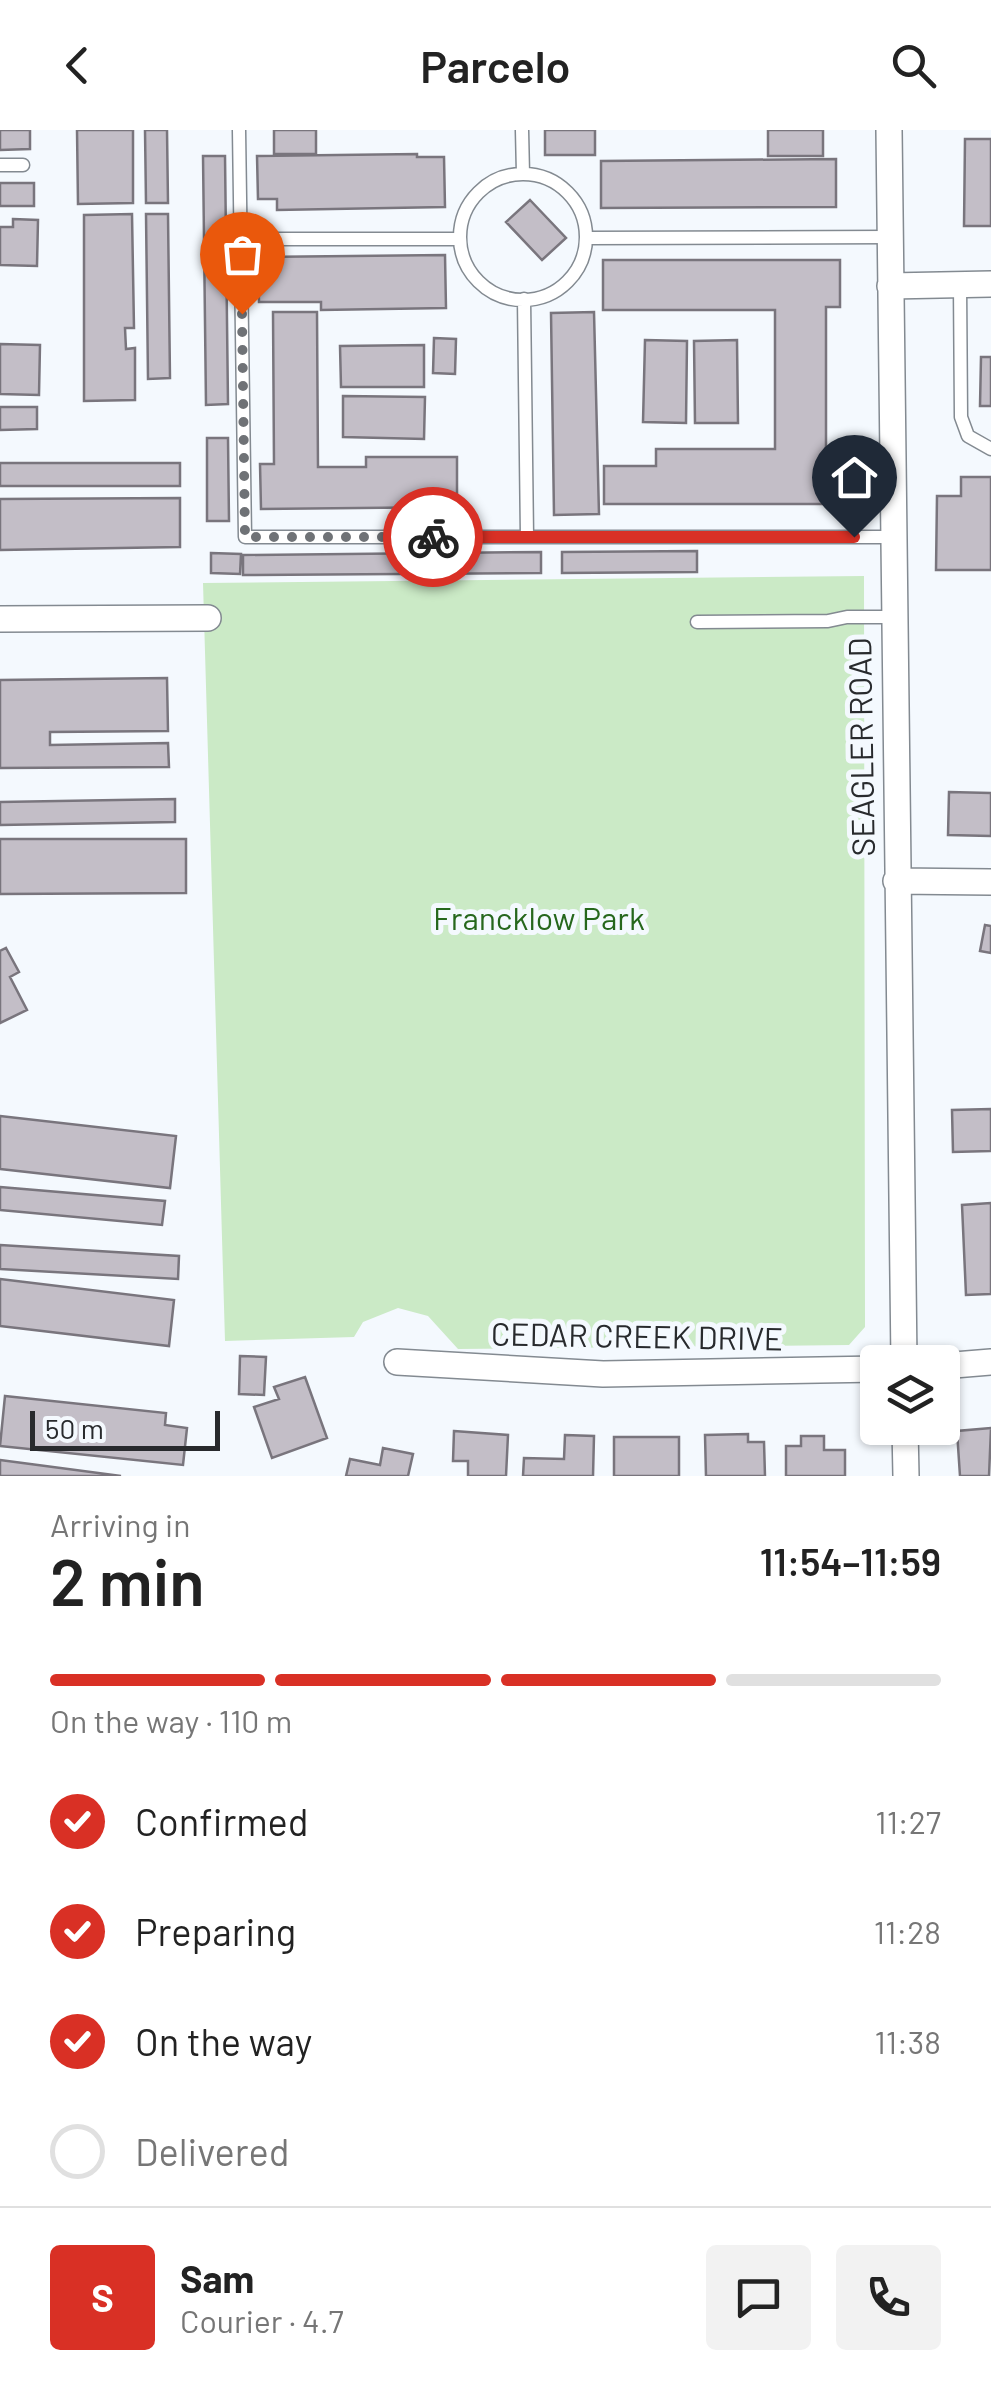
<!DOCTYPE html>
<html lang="en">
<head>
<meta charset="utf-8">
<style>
	body { margin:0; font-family:Barlow,sans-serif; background:#f2f2f2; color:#222; height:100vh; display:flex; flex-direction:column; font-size:38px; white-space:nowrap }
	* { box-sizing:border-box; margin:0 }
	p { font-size:32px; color:#767676 }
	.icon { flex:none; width:55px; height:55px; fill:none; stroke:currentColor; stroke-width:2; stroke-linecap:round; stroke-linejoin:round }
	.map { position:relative; height:1346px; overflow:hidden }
	.details { display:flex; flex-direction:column; background:#fff; flex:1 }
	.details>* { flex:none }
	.tools { position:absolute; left:860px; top:1215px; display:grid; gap:20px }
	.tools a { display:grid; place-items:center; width:100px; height:100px; border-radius:10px; background:#fff; box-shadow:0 2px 8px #0004; font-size:50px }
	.scale { position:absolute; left:30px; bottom:25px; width:190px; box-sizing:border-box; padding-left:10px; border:5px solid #282a2d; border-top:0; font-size:28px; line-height:35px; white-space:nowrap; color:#282a2d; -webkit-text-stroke:8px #f4f9fe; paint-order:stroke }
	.pin { position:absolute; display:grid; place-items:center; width:85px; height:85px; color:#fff; margin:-102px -42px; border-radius:50% 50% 50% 0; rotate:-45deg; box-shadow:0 0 10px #0007 }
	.pin .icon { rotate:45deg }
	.courier { position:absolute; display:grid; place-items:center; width:100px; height:100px; margin:-50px; border:8px solid #d93025; border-radius:50%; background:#fff; color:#222; box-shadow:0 2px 12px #0007 }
	.headline em { font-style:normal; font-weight:600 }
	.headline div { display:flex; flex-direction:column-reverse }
	.headline { display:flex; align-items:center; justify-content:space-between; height:170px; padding:0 50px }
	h1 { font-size:65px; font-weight:600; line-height:75px }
	.bar { display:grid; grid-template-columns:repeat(4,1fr); gap:15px 10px; align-content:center; height:120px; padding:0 50px }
	.bar i { height:12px; border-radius:8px; background:#e0e0e0 }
	.bar .on { background:#d93025 }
	.bar p { grid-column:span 4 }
	.line { display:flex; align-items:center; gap:25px; padding:0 50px; border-top:2px solid #e0e0e0 }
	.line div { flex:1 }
	.round { display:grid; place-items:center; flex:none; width:105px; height:105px; border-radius:10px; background:#f2f2f2 }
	ol { padding:0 50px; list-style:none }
	li { display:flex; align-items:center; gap:30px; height:110px }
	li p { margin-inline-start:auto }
	li .icon { padding:10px; border-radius:50%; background:#d93025; color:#fff; stroke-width:4 }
	li:last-child { color:#767676 }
	li i { width:55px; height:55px; border:5px solid #e0e0e0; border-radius:50% }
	header { display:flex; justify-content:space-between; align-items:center; height:130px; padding:0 50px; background:#fff; font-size:45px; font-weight:600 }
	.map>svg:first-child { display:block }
	.green { fill:#cbeac6 }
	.building { fill:#c3bec7; stroke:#79757d; stroke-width:2.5 }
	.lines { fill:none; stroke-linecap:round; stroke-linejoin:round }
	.service-casing { stroke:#838a91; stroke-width:15 }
	.minor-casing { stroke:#838a91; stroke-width:28 }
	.service { stroke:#fff; stroke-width:12 }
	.minor { stroke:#fff; stroke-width:25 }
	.done { stroke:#6f7276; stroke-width:10; stroke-dasharray:0 18 }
	.route { stroke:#d93025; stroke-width:12 }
	.labels { text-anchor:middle; stroke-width:10; stroke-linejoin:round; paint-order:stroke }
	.street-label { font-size:32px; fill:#282a2d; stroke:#f4f9fe }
	.park-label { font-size:32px; fill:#26671c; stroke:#f4f9fe }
</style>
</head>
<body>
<header><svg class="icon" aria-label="back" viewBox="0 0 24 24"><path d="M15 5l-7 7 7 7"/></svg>Parcelo<svg class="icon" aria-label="search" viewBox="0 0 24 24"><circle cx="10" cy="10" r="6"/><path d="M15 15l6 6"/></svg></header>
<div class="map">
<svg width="991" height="1346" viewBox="0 0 991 1346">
	<rect width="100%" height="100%" fill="#f4f9fe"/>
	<path class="green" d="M 864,446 L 865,1197 L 849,1215 L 458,1219 L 428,1186 L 398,1178 L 363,1192 L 354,1207 L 225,1211 L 203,453 Z"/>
	<path class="building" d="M 0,0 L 30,0 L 30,19 L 0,20 Z
		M 77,0 L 133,0 L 133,73 L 78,74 Z
		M 145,0 L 167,0 L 168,73 L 146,73 Z
		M 274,0 L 316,0 L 316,24 L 274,24 Z
		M 545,0 L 595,0 L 595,25 L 545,25 Z
		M 768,0 L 823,0 L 823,26 L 768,26 Z
		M 965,9 L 991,9 L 991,96 L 964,96 Z
		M 417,24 L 417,27 L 444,27 L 445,77 L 277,80 L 277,69 L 258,69 L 257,26 Z
		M 203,26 L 225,26 L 228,274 L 206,275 Z
		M 836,29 L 836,77 L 601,78 L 601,31 Z
		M 0,53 L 34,53 L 34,76 L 0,76 Z
		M 530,70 L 566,108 L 542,130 L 506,92 Z
		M 132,84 L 134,198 L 125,198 L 126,219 L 135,218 L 135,270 L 84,271 L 84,85 Z
		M 146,84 L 168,84 L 170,248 L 148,249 Z
		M 13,89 L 38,90 L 37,136 L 0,135 L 0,97 L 13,97 Z
		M 445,125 L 446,178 L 321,180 L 321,172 L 259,172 L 258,127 Z
		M 603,130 L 840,130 L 840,177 L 826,177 L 826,331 L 844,331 L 844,374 L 604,374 L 604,336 L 656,336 L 656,319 L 775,319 L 775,180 L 603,180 Z
		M 273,182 L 317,182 L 318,337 L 366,337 L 366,327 L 457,327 L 457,377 L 261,379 L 260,334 L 274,334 Z
		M 594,182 L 599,384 L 554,385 L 551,183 Z
		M 434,208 L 456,209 L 455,244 L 433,243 Z
		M 645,210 L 687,211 L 686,293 L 643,292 Z
		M 737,210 L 738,293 L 695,293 L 694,211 Z
		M 0,214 L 40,215 L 39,265 L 0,264 Z
		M 424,215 L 424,257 L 341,257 L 340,216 Z
		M 981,227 L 991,227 L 991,276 L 980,276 Z
		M 343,266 L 425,267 L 424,309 L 343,307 Z
		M 0,277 L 37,277 L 37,299 L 0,300 Z
		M 207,308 L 228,308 L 229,391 L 207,391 Z
		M 0,333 L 180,333 L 180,356 L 0,356 Z
		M 961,347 L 991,347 L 991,440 L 936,440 L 937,366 L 961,366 Z
		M 180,368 L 180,417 L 0,420 L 0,369 Z
		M 697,421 L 697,442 L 562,443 L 562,422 Z
		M 541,422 L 541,443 L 243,445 L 243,425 Z
		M 211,423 L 241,424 L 240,444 L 211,443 Z
		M 167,548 L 168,601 L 50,602 L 50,615 L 168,613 L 169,637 L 0,638 L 0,550 Z
		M 949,662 L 991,663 L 991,706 L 948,705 Z
		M 175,669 L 175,692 L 0,695 L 0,672 Z
		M 0,709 L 186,709 L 186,763 L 0,764 Z
		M 985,795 L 991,796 L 991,823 L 980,821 Z
		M 6,818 L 19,842 L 10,847 L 27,880 L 0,893 L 0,821 Z
		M 991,979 L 991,1021 L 953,1022 L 952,980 Z
		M 0,986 L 176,1006 L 170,1058 L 0,1039 Z
		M 0,1057 L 165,1071 L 162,1095 L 0,1080 Z
		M 991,1073 L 991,1164 L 966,1165 L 962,1075 Z
		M 0,1115 L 179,1126 L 178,1149 L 0,1139 Z
		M 0,1149 L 174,1170 L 169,1216 L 0,1196 Z
		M 240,1226 L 266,1227 L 264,1265 L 239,1264 Z
		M 305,1247 L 327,1308 L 272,1328 L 254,1277 L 279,1269 L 274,1257 Z
		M 5,1266 L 166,1283 L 165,1295 L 187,1298 L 183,1335 L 0,1316 Z
		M 991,1298 L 989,1346 L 960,1346 L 957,1301 Z
		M 454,1301 L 508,1305 L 506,1346 L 468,1346 L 468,1331 L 453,1331 Z
		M 748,1304 L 748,1312 L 764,1312 L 765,1346 L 706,1346 L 705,1305 Z
		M 565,1305 L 594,1306 L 593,1346 L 523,1346 L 524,1328 L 564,1329 Z
		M 801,1306 L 824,1306 L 824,1320 L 845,1320 L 845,1346 L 786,1346 L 786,1316 L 801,1316 Z
		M 614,1307 L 679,1307 L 679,1346 L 614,1346 Z
		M 383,1318 L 413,1324 L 408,1346 L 346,1346 L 350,1329 L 380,1335 Z
		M 0,1330 L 121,1346 L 0,1346 Z"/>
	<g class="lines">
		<defs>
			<path id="service" d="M 239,0 L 245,407 L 892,407
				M 522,0 L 523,44
				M 0,35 L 23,35
				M460 107a63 63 0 1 1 126 0a63 63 0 1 1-126 0Z
				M 586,108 L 890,107
				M 241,109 L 460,109
				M 960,155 L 961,287 L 968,306 L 991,319
				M 524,169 L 527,407
				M 697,492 L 828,491 L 847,487 L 893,487"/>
			<path id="minor" d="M 889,0 L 904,1232
				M 890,156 L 991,154
				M 0,489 L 208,488
				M 896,751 L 991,752
				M 397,1232 L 603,1244 L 878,1239
				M 942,1236 L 991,1232
				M 905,1298 L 906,1346"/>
		</defs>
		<use href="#service" class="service-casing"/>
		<use href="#minor" class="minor-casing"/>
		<use href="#service" class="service"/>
		<use href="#minor" class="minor"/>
	</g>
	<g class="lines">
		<path class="done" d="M 242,184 L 245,407 L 433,407"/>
		<path class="route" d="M 433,407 L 854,407"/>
	</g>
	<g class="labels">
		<g class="street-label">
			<text transform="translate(862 617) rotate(-91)" y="11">SEAGLER ROAD</text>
			<text transform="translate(637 1207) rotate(1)" y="11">CEDAR CREEK DRIVE</text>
		</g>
		<g class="park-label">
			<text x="539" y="800">Francklow Park</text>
		</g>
	</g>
</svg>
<div class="tools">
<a><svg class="icon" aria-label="layers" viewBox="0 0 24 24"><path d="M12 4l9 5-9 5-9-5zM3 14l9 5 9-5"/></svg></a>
</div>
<div class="scale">50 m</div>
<div class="pin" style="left:242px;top:184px;background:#ea580c"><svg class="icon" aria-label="bag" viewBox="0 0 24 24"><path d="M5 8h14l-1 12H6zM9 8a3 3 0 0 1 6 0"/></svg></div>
<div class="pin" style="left:854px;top:407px;background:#1f2937"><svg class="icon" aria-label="home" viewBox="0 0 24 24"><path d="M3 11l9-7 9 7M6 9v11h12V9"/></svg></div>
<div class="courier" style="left:433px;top:407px"><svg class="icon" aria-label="bike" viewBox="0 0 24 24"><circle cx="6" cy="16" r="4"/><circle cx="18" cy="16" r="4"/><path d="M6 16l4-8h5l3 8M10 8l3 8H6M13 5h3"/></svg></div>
</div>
<section class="details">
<div class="headline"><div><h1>2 min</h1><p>Arriving in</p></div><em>11:54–11:59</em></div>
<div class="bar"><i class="on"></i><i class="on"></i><i class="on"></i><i></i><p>On the way · 110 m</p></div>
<ol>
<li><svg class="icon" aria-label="check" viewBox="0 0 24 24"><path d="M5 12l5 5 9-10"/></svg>Confirmed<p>11:27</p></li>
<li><svg class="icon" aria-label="check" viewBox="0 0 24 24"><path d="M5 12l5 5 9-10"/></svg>Preparing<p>11:28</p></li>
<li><svg class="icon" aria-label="check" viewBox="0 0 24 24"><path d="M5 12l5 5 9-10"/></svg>On the way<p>11:38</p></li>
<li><i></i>Delivered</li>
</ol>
<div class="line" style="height:180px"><b class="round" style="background:#d93025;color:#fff">S</b><div><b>Sam</b><p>Courier · 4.7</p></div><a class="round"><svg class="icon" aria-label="chat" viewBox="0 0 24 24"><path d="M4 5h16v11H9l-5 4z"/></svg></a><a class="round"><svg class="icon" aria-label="phone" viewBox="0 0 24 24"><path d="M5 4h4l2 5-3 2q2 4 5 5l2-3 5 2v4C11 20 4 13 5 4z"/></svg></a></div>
</section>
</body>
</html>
